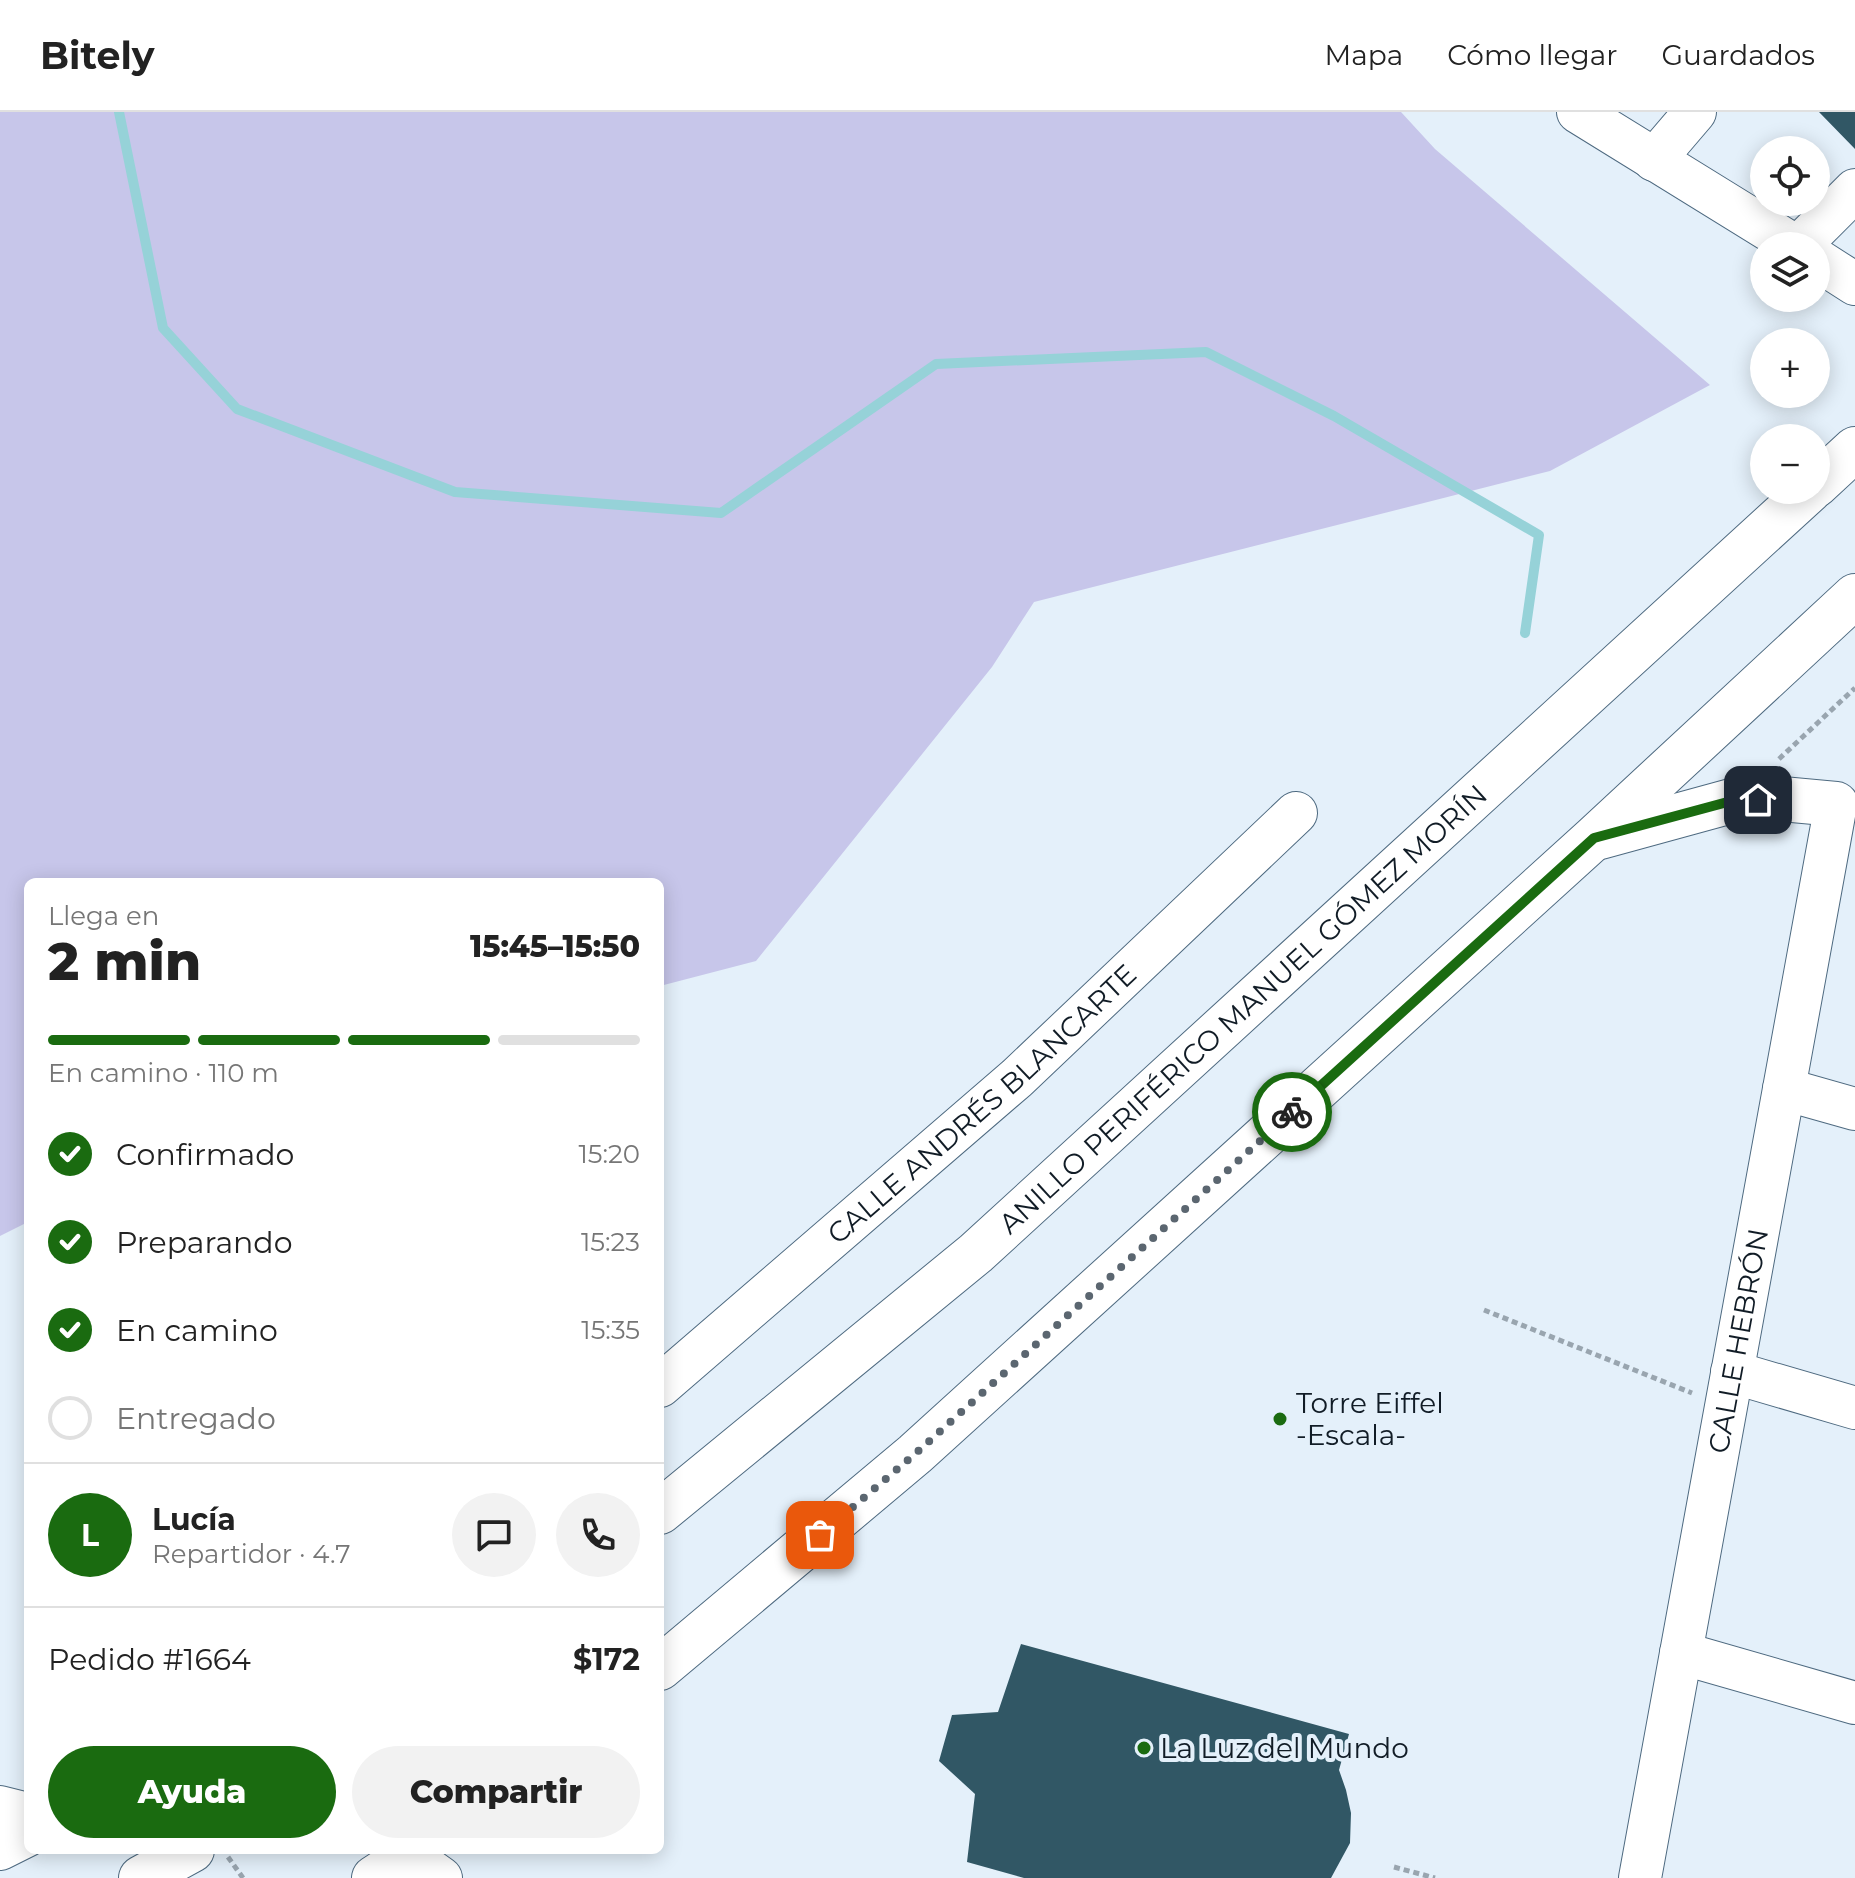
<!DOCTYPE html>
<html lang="es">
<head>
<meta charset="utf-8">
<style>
	body { margin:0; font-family:Montserrat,sans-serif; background:#f2f2f2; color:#222; height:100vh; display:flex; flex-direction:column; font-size:30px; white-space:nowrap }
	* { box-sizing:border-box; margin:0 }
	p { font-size:26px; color:#767676 }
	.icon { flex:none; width:44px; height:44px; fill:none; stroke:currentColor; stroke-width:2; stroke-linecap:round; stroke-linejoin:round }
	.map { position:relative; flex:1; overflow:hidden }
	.sheet { position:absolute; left:24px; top:766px; width:640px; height:976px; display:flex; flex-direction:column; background:#fff; border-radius:12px; box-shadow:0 4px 20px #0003 }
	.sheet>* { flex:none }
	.controls { position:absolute; left:1750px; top:24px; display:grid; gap:16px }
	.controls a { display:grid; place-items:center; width:80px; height:80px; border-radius:50%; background:#fff; box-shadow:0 4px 20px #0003; font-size:40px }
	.pin { position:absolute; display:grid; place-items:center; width:68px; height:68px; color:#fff; margin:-34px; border-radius:16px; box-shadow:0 4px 12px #0006 }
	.courier { position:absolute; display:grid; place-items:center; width:80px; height:80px; margin:-40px; border:6px solid #1a6b10; border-radius:50%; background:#fff; color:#222; box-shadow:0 2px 10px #0007 }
	.head em { font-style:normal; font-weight:800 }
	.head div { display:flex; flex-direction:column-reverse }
	.head { display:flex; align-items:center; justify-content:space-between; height:136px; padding:0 24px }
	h1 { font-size:52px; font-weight:800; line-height:60px }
	.bar { display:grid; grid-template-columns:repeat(4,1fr); gap:12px 8px; align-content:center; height:96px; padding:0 24px }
	.bar i { height:10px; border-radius:6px; background:#e0e0e0 }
	.bar .active { background:#1a6b10 }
	.bar p { grid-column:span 4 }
	.line { display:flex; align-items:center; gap:20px; padding:0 24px; border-top:2px solid #e0e0e0 }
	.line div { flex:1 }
	.round { display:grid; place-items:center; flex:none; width:84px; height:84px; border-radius:42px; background:#f2f2f2 }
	ol { padding:0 24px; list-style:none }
	li { display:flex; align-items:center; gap:24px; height:88px }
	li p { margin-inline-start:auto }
	li .icon { padding:8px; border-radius:50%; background:#1a6b10; color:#fff; stroke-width:4 }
	li:last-child { color:#767676 }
	li i { width:44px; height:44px; border:4px solid #e0e0e0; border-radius:50% }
	.action { display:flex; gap:16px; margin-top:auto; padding:16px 24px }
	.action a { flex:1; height:92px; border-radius:48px; background:#1a6b10; color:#fff; font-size:32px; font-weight:800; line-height:92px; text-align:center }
	.action a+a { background:#f2f2f2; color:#222 }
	header { display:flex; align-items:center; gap:48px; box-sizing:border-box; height:112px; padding:0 40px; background:#fff; border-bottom:2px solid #e0e0e0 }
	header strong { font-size:38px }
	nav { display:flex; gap:44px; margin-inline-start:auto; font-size:28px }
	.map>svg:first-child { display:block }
	.green { fill:#c7c6ea }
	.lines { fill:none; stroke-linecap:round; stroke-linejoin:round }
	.stream { stroke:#96d2d8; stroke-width:10 }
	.building { fill:#315765 }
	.minor-casing { stroke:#4e6a80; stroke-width:44 }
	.highway-casing { stroke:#4e6a80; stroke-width:46 }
	.path { stroke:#99a5af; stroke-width:5; stroke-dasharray:6 4; stroke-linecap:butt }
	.minor { stroke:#fff; stroke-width:42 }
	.highway { stroke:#fff; stroke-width:44 }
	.done { stroke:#5b6670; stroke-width:8; stroke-dasharray:0 14.4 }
	.route { stroke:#1a6b10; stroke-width:10 }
	.poi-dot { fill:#1a6b10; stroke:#e4f0fa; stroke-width:3 }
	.labels { text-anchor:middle; stroke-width:8; stroke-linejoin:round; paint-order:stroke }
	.street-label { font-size:28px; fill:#111c26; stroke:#e4f0fa }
	.poi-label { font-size:28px; fill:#111c26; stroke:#e4f0fa; text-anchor:start }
</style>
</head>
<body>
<header>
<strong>Bitely</strong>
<nav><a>Mapa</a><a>Cómo llegar</a><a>Guardados</a></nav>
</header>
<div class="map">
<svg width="1855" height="1766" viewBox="0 0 1855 1766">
	<rect width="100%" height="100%" fill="#e4f0fa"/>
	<path class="green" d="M 0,0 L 1401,0 L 1435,37 L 1710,273 L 1550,359 L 1034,490 L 992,555 L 756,849 L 660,874 L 660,770 L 28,770 L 28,1110 L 0,1124 Z"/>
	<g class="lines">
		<path class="stream" d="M 119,0 L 163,216 L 237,297 L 455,380 L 721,401 L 936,252 L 1206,240 L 1334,304 L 1539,423 L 1525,521"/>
	</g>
	<path class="building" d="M 1819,0 L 1855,0 L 1855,37 Z
		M 1021,1532 L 1349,1622 L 1339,1658 L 1346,1678 L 1351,1701 L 1350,1731 L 1331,1766 L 1024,1766 L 967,1750 L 975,1682 L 939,1649 L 952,1603 L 998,1600 Z"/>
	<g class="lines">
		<defs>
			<g id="minor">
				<path d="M 1578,0 L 1795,134"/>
				<path d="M 1654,48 L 1695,0"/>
				<path d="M 1799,134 L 1855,78"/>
				<path d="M 1816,147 L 1855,172"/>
				<path d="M 1784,977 L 1855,997"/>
				<path d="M 1732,1260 L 1855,1296"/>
				<path id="s1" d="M 660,1274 L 1017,966 L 1296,701"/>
				<path d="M 1681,1541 L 1855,1591"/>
				<path d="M 0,1695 L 28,1702"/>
				<path d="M 0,1737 L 28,1723"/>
				<path d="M 402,1738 L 441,1766"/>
				<path id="s2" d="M 1640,1766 L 1836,692"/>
			</g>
			<g id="highway">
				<path d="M 1816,373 L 1855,337"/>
				<path d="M 1600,725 L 1735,688 L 1782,687 L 1836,692"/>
				<path id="s3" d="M 660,1400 L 976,1141 L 1810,378"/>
				<path d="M 660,1556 L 915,1342 L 1594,726 L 1855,484"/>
				<path d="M 141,1766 L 192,1738"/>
				<path d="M 374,1766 L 417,1738"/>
			</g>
		</defs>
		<use href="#minor" class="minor-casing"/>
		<use href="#highway" class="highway-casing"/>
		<path class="path" d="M 1779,647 L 1855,576
			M 1484,1198 L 1692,1281
			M 228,1745 L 243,1766
			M 1394,1755 L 1435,1766"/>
		<use href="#minor" class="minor"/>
		<use href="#highway" class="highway"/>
	</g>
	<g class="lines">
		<path class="done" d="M 820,1423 L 915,1342 L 1292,1000"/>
		<path class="route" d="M 1292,1000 L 1594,726 L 1735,688 L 1758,688"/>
	</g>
	<g class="poi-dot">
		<circle cx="1280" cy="1307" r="8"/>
		<circle cx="1144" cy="1636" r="8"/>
	</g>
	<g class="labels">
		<g class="street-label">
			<text dy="10" stroke="none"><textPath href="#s3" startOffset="770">ANILLO PERIFÉRICO MANUEL GÓMEZ MORÍN</textPath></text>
			<text dy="10" stroke="none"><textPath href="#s1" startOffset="428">CALLE ANDRÉS BLANCARTE</textPath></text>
			<text dy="10" stroke="none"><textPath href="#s2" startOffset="546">CALLE HEBRÓN</textPath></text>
		</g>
		<g class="poi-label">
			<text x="1296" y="1301">Torre Eiffel<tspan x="1296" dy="32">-Escala-</tspan></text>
			<text x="1160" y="1646">La Luz del Mundo</text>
		</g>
	</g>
</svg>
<div class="controls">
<a><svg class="icon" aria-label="locate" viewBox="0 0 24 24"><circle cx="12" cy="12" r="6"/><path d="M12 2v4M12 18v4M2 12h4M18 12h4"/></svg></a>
<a><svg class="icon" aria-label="layers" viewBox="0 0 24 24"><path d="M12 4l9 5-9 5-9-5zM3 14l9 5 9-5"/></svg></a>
<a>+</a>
<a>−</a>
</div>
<div class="pin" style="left:820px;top:1423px;background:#ea580c"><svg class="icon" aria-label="bag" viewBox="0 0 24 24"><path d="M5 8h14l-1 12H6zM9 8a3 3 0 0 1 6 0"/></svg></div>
<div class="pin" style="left:1758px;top:688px;background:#1f2937"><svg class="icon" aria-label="home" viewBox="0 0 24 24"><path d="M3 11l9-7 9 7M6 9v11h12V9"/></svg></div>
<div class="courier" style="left:1292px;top:1000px"><svg class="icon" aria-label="bike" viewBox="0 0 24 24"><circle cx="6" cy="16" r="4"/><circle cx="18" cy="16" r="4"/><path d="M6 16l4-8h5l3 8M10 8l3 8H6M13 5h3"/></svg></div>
<section class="sheet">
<div class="head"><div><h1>2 min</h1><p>Llega en</p></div><em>15:45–15:50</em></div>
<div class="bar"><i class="active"></i><i class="active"></i><i class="active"></i><i></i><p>En camino · 110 m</p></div>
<ol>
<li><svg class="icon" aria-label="check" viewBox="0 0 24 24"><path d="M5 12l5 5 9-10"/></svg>Confirmado<p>15:20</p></li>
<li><svg class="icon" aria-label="check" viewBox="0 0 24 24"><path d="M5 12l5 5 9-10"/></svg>Preparando<p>15:23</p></li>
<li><svg class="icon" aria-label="check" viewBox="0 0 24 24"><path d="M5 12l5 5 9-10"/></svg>En camino<p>15:35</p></li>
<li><i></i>Entregado</li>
</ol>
<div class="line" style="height:144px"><b class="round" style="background:#1a6b10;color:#fff">L</b><div><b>Lucía</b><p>Repartidor · 4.7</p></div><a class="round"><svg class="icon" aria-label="chat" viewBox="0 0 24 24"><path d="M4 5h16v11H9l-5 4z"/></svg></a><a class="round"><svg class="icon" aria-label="phone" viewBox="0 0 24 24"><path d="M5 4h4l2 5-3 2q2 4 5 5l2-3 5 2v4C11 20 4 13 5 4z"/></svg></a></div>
<div class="line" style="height:104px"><div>Pedido #1664</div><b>$172</b></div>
<div class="action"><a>Ayuda</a><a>Compartir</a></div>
</section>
</div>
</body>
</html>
